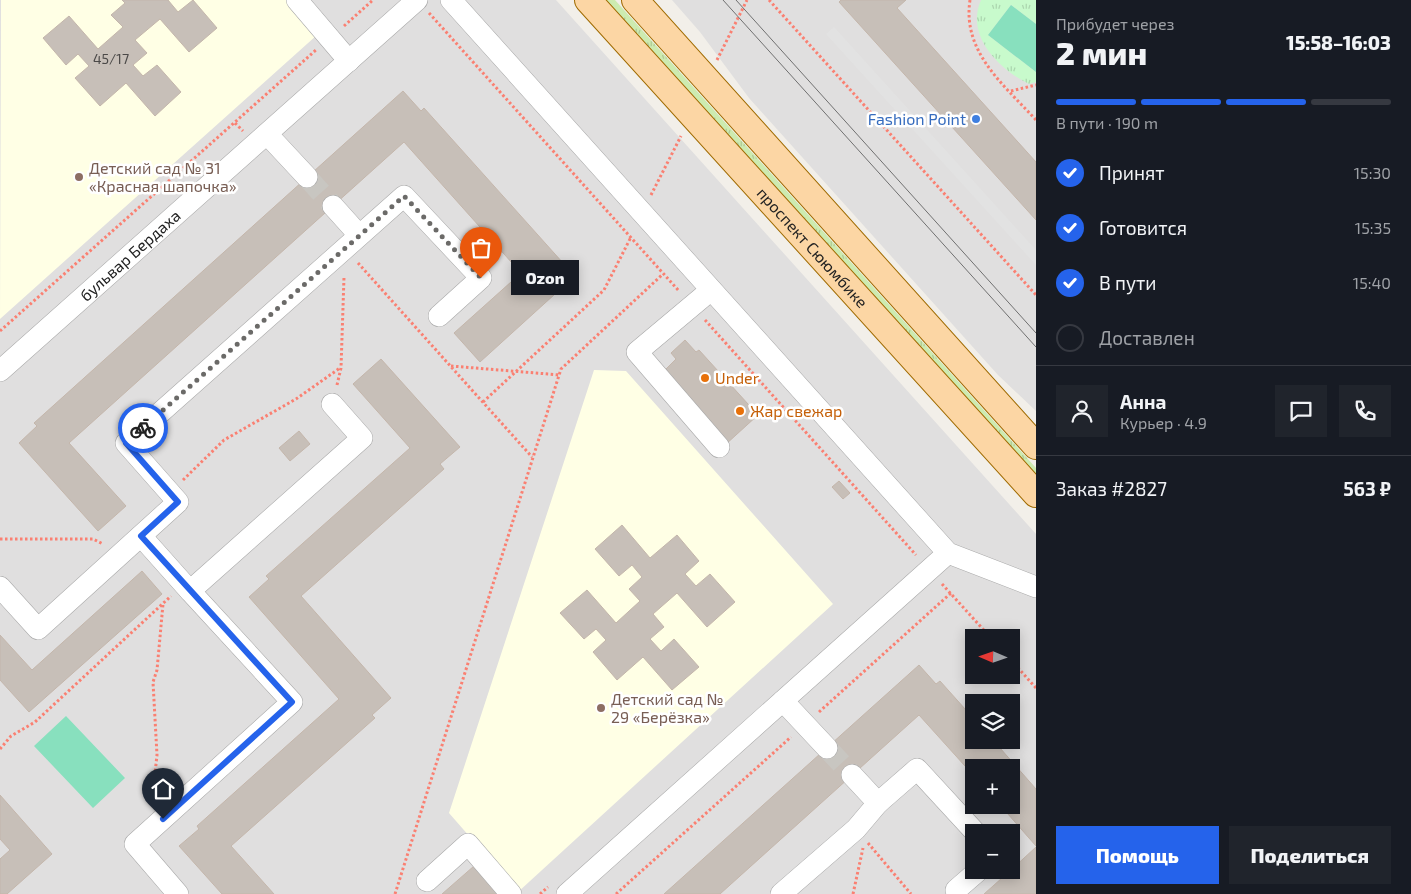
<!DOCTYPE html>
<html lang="ru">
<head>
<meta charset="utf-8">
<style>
	body { margin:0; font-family:"Exo 2",sans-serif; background:#20242c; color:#f1f3f6; height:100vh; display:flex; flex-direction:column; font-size:19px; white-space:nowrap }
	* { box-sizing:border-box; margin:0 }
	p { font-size:16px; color:#9ea1a6 }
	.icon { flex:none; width:28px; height:28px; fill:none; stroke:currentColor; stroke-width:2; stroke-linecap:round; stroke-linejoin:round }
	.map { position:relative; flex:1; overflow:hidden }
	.side { display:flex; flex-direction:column; background:#171b24; width:375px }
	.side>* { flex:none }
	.needle { width:32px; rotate:272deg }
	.buttons { position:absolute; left:965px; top:629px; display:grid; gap:10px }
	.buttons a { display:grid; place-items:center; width:55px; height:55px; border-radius:0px; background:#171b24; box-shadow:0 2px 12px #0003; font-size:25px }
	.pin { position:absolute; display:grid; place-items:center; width:42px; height:42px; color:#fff; margin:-51px -21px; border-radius:50% 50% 50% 0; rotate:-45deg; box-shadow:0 0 5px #0007 }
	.pin .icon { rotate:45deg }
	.courier { position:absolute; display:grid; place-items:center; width:50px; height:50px; margin:-25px; border:4px solid #2563eb; border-radius:50%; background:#fff; color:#222; box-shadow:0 1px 6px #0007 }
	.bubble { position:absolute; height:35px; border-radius:0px; background:#171b24; box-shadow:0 2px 12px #0003; font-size:16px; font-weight:800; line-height:35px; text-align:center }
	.summary em { font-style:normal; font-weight:800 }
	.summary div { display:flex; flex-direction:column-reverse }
	.summary { display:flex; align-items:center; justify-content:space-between; height:85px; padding:0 20px }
	h1 { font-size:32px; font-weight:800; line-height:38px }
	.bar { display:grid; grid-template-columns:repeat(4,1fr); gap:8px 5px; align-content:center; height:60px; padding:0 20px }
	.bar i { height:6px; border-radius:4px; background:#363941 }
	.bar .selected { background:#2563eb }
	.bar p { grid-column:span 4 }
	.line { display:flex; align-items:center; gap:12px; padding:0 20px; border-top:1px solid #363941 }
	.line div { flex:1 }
	.round { display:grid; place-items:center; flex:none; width:52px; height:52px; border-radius:0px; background:#20242c }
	ol { padding:0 20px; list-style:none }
	li { display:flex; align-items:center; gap:15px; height:55px }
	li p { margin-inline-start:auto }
	li .icon { padding:5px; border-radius:50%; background:#2563eb; color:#fff; stroke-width:4 }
	li:last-child { color:#9ea1a6 }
	li i { width:28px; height:28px; border:2px solid #363941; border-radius:50% }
	.action { display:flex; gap:10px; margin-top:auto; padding:10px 20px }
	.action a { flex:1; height:58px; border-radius:0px; background:#2563eb; color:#fff; font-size:20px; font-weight:800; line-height:58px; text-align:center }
	.action a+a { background:#20242c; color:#f1f3f6 }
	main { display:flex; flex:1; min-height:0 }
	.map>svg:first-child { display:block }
	.residential { fill:#e0dfdf; fill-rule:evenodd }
	.education { fill:#ffffe5 }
	.grass { fill:url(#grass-tufts) }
	.park { fill:url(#park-tufts) }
	.pitch { fill:#88e0be }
	.parking { fill:#e2e2e2 }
	.building { fill:#c7bfb8; stroke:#c4b6ab }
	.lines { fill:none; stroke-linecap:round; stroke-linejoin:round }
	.minor-tunnel { stroke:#c8c6c1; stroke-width:21; stroke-dasharray:21 11; stroke-linecap:butt }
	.minor-casing { stroke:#a9a9a9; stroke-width:22 }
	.major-casing { stroke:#a06b00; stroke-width:28 }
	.path { stroke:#fa8072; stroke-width:3; stroke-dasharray:2.5 2.5; stroke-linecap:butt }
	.minor { stroke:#fff; stroke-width:21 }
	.major { stroke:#fcd6a4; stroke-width:26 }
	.tram { stroke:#707070; stroke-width:1 }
	.done { stroke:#6b6a68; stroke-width:5; stroke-dasharray:0 9 }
	.route { stroke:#2563eb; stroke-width:6 }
	.shop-dot { fill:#3f7fe0; stroke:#fff; stroke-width:2 }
	.education-dot { fill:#8d6e63; stroke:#fff; stroke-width:2 }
	.food-dot { fill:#e8710a; stroke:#fff; stroke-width:2 }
	.labels { text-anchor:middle; stroke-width:5; stroke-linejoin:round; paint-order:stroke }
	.number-label { font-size:14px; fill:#4b4948 }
	.shop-label { font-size:16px; fill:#366cbe; stroke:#fff; text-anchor:end }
	.education-label { font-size:16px; fill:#785e54; stroke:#fff; text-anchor:start }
	.street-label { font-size:16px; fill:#222; stroke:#fff }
	.food-label { font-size:16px; fill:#c56008; stroke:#fff; text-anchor:start }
</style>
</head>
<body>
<main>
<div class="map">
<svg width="1036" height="894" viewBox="0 0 1036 894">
	<defs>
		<pattern id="grass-tufts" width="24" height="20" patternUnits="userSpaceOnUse" patternTransform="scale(1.25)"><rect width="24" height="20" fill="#cdebb0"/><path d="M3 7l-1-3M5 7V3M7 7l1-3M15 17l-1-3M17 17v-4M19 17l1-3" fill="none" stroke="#b0c997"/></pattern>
		<pattern id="park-tufts" width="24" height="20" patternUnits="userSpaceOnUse" patternTransform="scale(1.25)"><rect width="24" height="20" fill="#c8facc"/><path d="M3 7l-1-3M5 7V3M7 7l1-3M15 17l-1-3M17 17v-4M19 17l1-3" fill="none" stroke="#acd6af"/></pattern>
	</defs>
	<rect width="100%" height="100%" fill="#f2efe9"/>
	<path class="residential" d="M 0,0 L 556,0 L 1036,534 L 1036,894 L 0,894 ZM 974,638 L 1011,638 L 1011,675 L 974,675 ZM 974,702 L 1011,702 L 1011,740 L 974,740 ZM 974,768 L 1011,768 L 1011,805 L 974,805 ZM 974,832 L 1011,832 L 1011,870 L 974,870 Z
		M 672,0 L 1036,0 L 1036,411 L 998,375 L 749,98 L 700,32 Z"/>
	<path class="education" d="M 1,0 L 286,0 L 317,35 L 0,319 Z
		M 594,370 L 626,371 L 833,604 L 518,892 L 449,813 Z"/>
	<path class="grass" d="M 601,0 L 615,0 L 1036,468 L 1036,485 Z"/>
	<path class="park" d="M 981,0 L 1036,0 L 1036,24 L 1011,5 L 988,35 L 1036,72 L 1036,82 L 1029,84 C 999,69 965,36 981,0 Z"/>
	<path class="pitch" d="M 1011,5 L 1036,24 L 1036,72 L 988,35 Z
		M 66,716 L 125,778 L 93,808 L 34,746 Z"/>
	<path class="parking" d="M 834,27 L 1036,250 L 1036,265 L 826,34 Z"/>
	<path class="building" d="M 122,0 L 168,0 L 178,12 L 193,0 L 217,28 L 189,52 L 160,19 L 135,40 L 147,53 L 133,65 L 143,76 L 157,65 L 181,92 L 155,116 L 126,83 L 100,106 L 75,78 L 89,66 L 78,54 L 66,65 L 43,38 L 69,16 L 98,49 L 123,27 L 111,15 L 125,3 Z
		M 841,0 L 906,0 L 897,8 L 1036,162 L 1036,220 L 839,2 Z
		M 403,91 L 421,111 L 424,108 L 572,273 L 552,291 L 555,294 L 480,362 L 454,333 L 521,273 L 404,142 L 69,443 L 126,506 L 98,531 L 19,443 L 37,426 L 34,423 Z
		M 685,340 L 696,352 L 699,350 L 758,415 L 725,445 L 664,371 L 676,359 L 671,353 Z
		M 381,359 L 460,447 L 440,464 L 444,469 L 301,596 L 391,698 L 372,715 L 375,718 L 231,846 L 274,894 L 222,894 L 179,846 L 199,829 L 197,826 L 339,699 L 249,597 L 269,579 L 266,576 L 410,448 L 353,384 Z
		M 299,431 L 310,444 L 290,461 L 279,448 Z
		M 839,481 L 850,493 L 843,499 L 832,487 Z
		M 622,525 L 650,558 L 677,535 L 699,561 L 685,574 L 696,586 L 710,574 L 735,602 L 707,627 L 677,593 L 653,614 L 664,627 L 650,639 L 661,651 L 674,639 L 699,667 L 672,690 L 643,657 L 617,680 L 593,652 L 606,640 L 596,629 L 584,639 L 560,613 L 587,590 L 616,623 L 640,601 L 629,589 L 642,577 L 632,565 L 619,576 L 595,549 Z
		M 142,571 L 162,594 L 29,712 L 0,680 L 0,635 L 32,670 Z
		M 919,665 L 936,684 L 940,681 L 974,719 L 974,740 L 993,740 L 1036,789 L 1036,846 L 1000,805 L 1011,805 L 1011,768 L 974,768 L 974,776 L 919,715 L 720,894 L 664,894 Z
		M 0,795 L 52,854 L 7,894 L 0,894 L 0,859 L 10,850 L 0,839 Z
		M 1036,847 L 1036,894 L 984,894 L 1011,870 Z
		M 474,866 L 498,894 L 442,894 Z"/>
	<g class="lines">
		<path class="minor-tunnel" d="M 307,177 L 333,206
			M 827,748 L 852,775"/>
		<defs>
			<g id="minor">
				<path d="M 297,0 L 349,61"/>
				<path d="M 451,0 L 948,553 L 1036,587"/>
				<path d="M 267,134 L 307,177"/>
				<path d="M 333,206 L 359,235"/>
				<path d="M 711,290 L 637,352 L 719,447"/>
				<path id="s1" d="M 0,371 L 417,0"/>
				<path d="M 141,536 L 190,591 L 362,438 L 332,404"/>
				<path d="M 0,587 L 38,629 L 178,502 L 126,443 L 404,196 L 481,278 L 439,316"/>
				<path d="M 783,701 L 827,748"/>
				<path d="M 852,775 L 878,803"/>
				<path d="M 427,881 L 468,844 L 511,894"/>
				<path d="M 956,890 L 979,870"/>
				<path d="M 178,894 L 135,844 L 292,702 L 190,591"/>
				<path d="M 567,894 L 948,553"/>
				<path d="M 781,894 L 856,829 L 878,803 L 917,769 L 975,832"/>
			</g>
			<g id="major">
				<path id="s2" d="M 588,0 L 1036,494"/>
				<path d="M 635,0 L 1036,446"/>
			</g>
		</defs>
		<use href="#minor" class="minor-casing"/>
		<use href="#major" class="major-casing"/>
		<path class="path" d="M 769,0 L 1036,295
			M 970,0 C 962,52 1004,85 1036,120
			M 429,13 L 679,291
			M 344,26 L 373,0
			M 717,60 L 747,0
			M 1011,91 L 1036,85
			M 235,123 L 243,131
			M 651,195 L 681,136
			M 358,263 L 532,457
			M 705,320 L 916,555
			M 0,331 L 316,50
			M 451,366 L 560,375
			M 337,385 L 341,368 L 344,277
			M 483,402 L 604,290 L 631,237
			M 183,480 L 224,440 L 296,399 L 340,368
			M 0,539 L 93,539 L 103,544
			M 942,584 L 991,638
			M 1011,660 L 1036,688
			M 819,712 L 951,593
			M 0,749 L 11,736 L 35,722 L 171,596
			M 152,801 L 157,755 L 153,682 L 157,670 L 163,604
			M 868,843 L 911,894
			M 395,894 L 561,369 L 663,274
			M 540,894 L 548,887
			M 616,894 L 791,737
			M 853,894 L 863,848"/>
		<use href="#minor" class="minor"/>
		<use href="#major" class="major"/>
		<path class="tram" d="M 723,0 L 1036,347
			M 736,0 L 1036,333"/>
	</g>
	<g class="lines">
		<path class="done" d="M 143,428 L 404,196 L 481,278"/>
		<path class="route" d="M 143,428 L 126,443 L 178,502 L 141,536 L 292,702 L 163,819"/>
	</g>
	<circle class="shop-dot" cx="976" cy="119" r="5"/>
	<g class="education-dot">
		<circle cx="79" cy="177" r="5"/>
		<circle cx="601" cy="708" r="5"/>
	</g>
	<g class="food-dot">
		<circle cx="705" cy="378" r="5"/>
		<circle cx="740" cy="411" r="5"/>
	</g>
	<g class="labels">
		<g class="number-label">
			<text x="111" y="64">45/17</text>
		</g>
		<g class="shop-label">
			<text x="966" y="125">Fashion Point</text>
		</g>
		<g class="education-label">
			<text x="89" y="174">Детский сад № 31<tspan x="89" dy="18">«Красная шапочка»</tspan></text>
			<text x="611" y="705">Детский сад №<tspan x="611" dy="18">29 «Берёзка»</tspan></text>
		</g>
		<g class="street-label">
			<text dy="6" stroke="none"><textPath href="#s2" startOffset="334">проспект Сююмбике</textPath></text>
			<text dy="6" stroke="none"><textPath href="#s1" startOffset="174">бульвар Бердаха</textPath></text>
		</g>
		<g class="food-label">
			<text x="715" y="384">Under</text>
			<text x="750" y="417">Жар свежар</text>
		</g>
	</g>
</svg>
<div class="buttons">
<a><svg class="needle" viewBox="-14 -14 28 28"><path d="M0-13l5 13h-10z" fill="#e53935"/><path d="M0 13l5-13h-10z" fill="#9ea1a6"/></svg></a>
<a><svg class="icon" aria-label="layers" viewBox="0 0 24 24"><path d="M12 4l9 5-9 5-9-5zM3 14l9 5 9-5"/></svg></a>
<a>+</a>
<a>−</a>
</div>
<div class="pin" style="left:481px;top:278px;background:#ea580c"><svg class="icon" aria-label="bag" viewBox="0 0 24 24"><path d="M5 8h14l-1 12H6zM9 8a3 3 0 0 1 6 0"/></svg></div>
<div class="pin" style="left:163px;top:819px;background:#1f2937"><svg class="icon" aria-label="home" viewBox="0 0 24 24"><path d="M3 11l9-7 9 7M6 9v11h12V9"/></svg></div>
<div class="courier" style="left:143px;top:428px"><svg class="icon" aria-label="bike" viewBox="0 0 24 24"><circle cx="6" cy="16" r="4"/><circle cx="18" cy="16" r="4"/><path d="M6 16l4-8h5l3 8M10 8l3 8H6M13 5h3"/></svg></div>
<div class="bubble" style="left:511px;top:260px;width:68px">Ozon</div>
</div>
<section class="side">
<div class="summary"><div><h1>2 мин</h1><p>Прибудет через</p></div><em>15:58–16:03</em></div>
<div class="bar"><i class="selected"></i><i class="selected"></i><i class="selected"></i><i></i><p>В пути · 190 m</p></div>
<ol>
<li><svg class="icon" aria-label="check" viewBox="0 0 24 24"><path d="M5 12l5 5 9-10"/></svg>Принят<p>15:30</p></li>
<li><svg class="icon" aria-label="check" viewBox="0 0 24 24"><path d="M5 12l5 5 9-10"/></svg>Готовится<p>15:35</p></li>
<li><svg class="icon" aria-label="check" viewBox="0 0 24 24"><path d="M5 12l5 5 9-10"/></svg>В пути<p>15:40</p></li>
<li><i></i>Доставлен</li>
</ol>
<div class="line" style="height:90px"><a class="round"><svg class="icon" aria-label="person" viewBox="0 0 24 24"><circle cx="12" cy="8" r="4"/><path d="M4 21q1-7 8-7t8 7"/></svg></a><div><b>Анна</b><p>Курьер · 4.9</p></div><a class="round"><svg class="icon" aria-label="chat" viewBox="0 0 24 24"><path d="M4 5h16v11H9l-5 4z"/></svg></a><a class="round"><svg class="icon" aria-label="phone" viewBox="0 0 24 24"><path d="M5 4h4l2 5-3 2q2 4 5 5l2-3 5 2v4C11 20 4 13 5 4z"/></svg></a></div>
<div class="line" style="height:65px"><div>Заказ #2827</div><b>563 ₽</b></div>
<div class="action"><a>Помощь</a><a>Поделиться</a></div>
</section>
</main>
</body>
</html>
